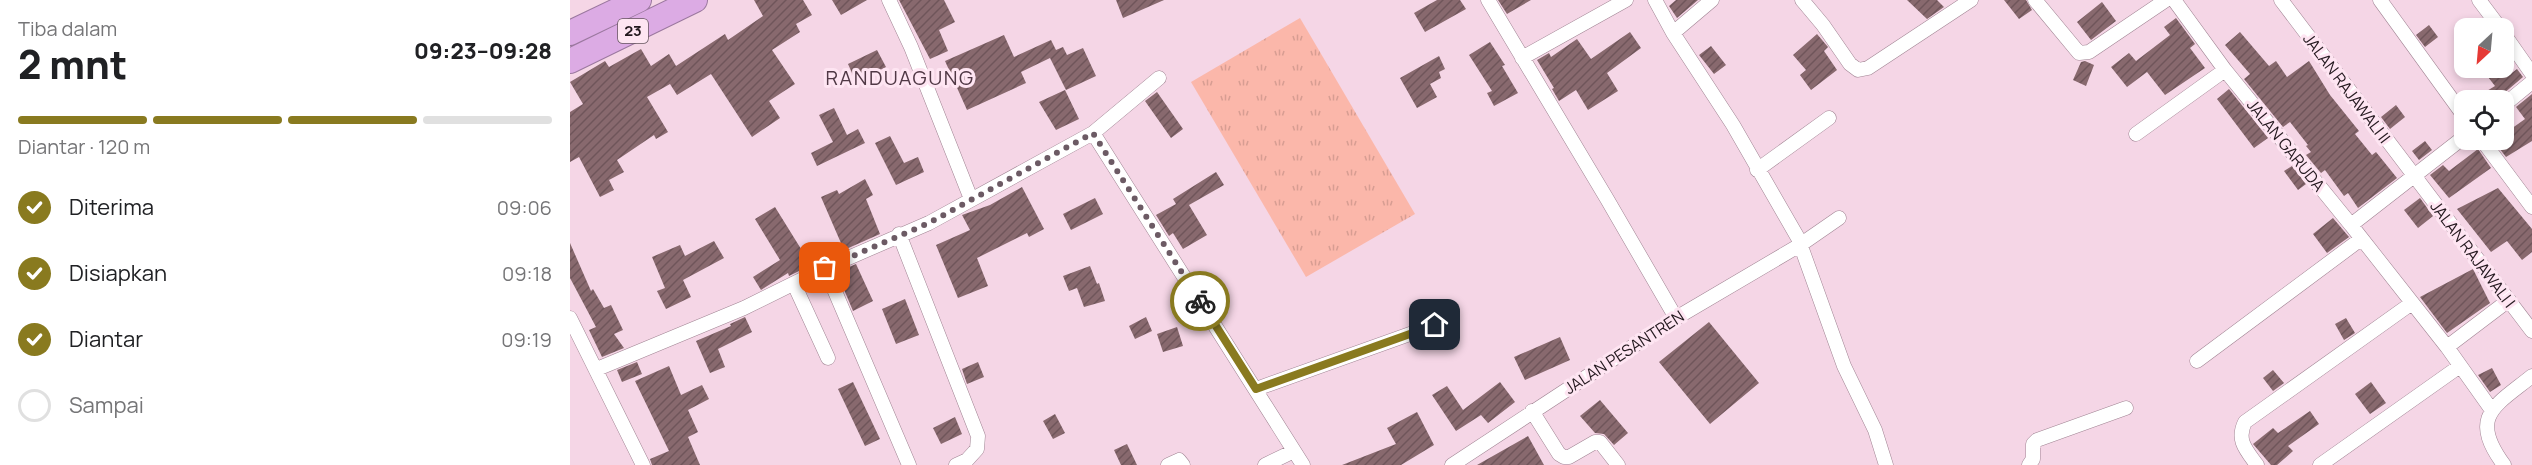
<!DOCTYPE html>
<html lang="id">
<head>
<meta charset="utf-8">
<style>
	body { margin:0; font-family:Manrope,sans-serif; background:#f6f6f6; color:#202124; height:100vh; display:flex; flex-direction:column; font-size:22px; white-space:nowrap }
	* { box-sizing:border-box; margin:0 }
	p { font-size:20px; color:#757577 }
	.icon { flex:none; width:33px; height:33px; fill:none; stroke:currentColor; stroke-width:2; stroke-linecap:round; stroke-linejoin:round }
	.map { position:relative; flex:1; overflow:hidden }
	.panel { display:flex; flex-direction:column; background:#fff; width:570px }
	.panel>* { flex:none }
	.needle { width:39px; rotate:206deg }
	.tools { position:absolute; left:1884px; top:18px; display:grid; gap:12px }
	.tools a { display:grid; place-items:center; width:60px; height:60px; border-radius:12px; background:#fff; box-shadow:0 3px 9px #0003; font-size:30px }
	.pin { position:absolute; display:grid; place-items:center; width:51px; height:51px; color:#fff; margin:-26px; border-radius:12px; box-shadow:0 3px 9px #0006 }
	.courier { position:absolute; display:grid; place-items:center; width:60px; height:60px; margin:-30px; border:4px solid #897a1f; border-radius:50%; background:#fff; color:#222; box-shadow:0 2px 8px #0007 }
	.head em { font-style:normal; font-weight:800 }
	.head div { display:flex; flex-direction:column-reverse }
	.head { display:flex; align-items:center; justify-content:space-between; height:102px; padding:0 18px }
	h1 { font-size:39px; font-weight:800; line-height:45px }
	.bar { display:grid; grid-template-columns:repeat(4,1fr); gap:9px 6px; align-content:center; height:72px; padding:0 18px }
	.bar i { height:8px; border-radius:4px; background:#e0e0e0 }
	.bar .on { background:#897a1f }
	.bar p { grid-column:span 4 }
	ol { padding:0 18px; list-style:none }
	li { display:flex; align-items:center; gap:18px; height:66px }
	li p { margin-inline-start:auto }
	li .icon { padding:6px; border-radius:50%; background:#897a1f; color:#fff; stroke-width:4 }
	li:last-child { color:#757577 }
	li i { width:33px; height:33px; border:3px solid #e0e0e0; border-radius:50% }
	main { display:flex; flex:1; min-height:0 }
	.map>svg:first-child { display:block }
	.grass { fill:url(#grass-tufts) }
	.building { fill:url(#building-hatch) }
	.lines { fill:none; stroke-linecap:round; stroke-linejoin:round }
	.street-casing { stroke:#a08493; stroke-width:15 }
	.highway-casing { stroke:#9b789f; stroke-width:26 }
	.street { stroke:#fff; stroke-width:14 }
	.highway { stroke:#dcabe4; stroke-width:24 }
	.done { stroke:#6c5a64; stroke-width:6; stroke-dasharray:0 10.8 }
	.route { stroke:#897a1f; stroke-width:8 }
	.labels { text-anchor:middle; stroke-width:6; stroke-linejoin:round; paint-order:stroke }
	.shield { fill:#fee5f2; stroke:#65565e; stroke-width:1.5 }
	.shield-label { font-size:15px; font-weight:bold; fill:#23181e }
	.street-label { font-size:16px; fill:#23181e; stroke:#fee5f2 }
	.quarter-label { font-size:20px; letter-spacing:1.5px; fill:#503845; stroke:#fee5f2 }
</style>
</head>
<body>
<main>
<section class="panel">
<div class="head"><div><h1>2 mnt</h1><p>Tiba dalam</p></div><em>09:23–09:28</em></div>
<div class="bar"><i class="on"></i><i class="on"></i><i class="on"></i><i></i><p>Diantar · 120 m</p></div>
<ol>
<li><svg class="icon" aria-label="check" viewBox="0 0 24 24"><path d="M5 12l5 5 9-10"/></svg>Diterima<p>09:06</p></li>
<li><svg class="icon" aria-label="check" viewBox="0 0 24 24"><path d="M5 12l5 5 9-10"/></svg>Disiapkan<p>09:18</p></li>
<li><svg class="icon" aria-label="check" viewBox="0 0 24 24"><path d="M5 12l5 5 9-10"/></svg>Diantar<p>09:19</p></li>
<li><i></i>Sampai</li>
</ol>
</section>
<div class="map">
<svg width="1962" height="465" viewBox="0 0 1962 465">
	<defs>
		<pattern id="grass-tufts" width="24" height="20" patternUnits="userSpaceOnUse" patternTransform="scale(1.5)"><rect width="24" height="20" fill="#fbb7aa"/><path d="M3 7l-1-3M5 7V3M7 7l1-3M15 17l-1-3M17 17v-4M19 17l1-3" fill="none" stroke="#d79d92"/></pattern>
		<pattern id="building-hatch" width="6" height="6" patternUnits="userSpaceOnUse" patternTransform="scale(1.5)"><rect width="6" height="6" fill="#88696e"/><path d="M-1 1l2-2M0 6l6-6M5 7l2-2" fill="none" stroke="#6f555a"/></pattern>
	</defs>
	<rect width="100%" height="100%" fill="#f5d6e6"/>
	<path class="grass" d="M 730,18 L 845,214 L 736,277 L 621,82 Z"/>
	<path class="building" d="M 184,0 L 233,0 L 242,15 L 226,24 L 230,32 L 202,50 L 225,84 L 199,101 L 210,118 L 182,137 L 141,74 L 107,95 L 100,84 L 77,97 L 98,132 L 86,139 L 84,135 L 47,160 L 54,172 L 39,180 L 44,190 L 30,197 L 9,157 L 0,162 L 0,112 L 13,104 L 0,82 L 35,61 L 39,67 L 71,49 L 81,66 L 99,54 L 106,66 L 155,34 L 158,40 L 193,16 Z
		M 262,0 L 297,0 L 271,15 Z
		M 329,0 L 374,0 L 385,22 L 369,30 L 378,51 L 360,59 Z
		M 546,0 L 594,0 L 553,18 Z
		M 867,0 L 890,0 L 896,9 L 855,32 L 844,13 Z
		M 928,0 L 961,0 L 937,14 Z
		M 1106,0 L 1128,0 L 1107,18 L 1099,6 Z
		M 1337,0 L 1367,0 L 1374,7 L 1357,19 Z
		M 1434,0 L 1456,0 L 1462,10 L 1449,19 Z
		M 1532,2 L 1546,21 L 1521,40 L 1507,22 Z
		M 1606,18 L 1625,44 L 1620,48 L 1635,68 L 1595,95 L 1577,72 L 1557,87 L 1541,67 L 1559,53 L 1566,61 L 1600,35 L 1594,27 Z
		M 1859,25 L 1868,37 L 1855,47 L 1846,35 Z
		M 1060,32 L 1071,48 L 1037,73 L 1048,91 L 1018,110 L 1006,90 L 989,101 L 982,89 L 984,88 L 967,60 L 979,53 L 981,57 L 1007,39 L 1021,59 Z
		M 1670,32 L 1699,66 L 1706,61 L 1717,77 L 1739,61 L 1760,95 L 1789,131 L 1785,134 L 1802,155 L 1806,152 L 1827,178 L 1788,208 L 1778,193 L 1774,196 L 1755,170 L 1751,173 L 1736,155 L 1741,152 L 1736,146 L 1738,145 L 1720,122 L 1713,127 L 1674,79 L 1680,74 L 1655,45 Z
		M 1247,34 L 1258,47 L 1254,51 L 1267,70 L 1241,90 L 1230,75 L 1236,70 L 1223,55 Z
		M 434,35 L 444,57 L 481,40 L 486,50 L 493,47 L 497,55 L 513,48 L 526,76 L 496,90 L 480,58 L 451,72 L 456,83 L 397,110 L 375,61 Z
		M 920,42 L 935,65 L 932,66 L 948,93 L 924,106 L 917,93 L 922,91 L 899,55 Z
		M 1141,46 L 1156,65 L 1144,74 L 1129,55 Z
		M 307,50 L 316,67 L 286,82 L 278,64 Z
		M 869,56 L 875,69 L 869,72 L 871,78 L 860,84 L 867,97 L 847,108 L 830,78 Z
		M 1515,61 L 1524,65 L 1516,86 L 1503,80 L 1511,62 Z
		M 1911,68 L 1932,68 L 1938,76 L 1947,69 L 1953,77 L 1926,100 L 1902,100 L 1925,86 Z
		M 1659,89 L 1698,138 L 1684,148 L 1647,99 Z
		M 495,90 L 509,119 L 486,130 L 469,102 Z
		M 587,92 L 613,129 L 601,138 L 575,101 Z
		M 1962,94 L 1962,141 L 1936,157 L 1923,140 L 1934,140 L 1934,134 L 1955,119 L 1946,107 Z
		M 1826,105 L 1835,117 L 1820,129 L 1811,117 Z
		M 264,108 L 277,135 L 288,129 L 295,143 L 247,166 L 241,153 L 263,142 L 249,115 Z
		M 320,136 L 334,163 L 348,157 L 354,172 L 326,185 L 305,143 Z
		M 1855,141 L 1862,150 L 1849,160 L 1842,151 Z
		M 1908,149 L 1921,168 L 1879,198 L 1860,175 L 1873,165 L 1879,171 Z
		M 1722,166 L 1736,184 L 1728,190 L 1714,171 Z
		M 646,172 L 654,185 L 619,205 L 637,235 L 613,249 L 603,233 L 599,236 L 586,215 L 606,204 L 603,199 Z
		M 295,179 L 303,195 L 296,199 L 310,234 L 274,250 L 251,197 L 267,190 L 269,194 Z
		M 452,187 L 474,229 L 459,237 L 457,233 L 407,258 L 418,286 L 388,298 L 366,245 L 400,230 L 392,215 L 420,205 Z
		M 1928,188 L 1962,229 L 1962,252 L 1952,260 L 1937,241 L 1921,252 L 1887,209 Z
		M 525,198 L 533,214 L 501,230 L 493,214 Z
		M 1850,198 L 1863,216 L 1848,228 L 1834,210 Z
		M 205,207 L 241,265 L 219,276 L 218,273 L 191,290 L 183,277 L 210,260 L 185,219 Z
		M 1763,218 L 1779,237 L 1757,253 L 1743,234 Z
		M 144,241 L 154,258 L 113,280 L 121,297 L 96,309 L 87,291 L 95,288 L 82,257 L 110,245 L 115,256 Z
		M 0,243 L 21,291 L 23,289 L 34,308 L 41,305 L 53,330 L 44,334 L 54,348 L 32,357 L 19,330 L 26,327 L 0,278 Z
		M 286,264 L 303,301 L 283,311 L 270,280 L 273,278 L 270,271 Z
		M 520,266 L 527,284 L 529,283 L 535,301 L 514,307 L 507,288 L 499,291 L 493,276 Z
		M 1903,269 L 1920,303 L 1877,333 L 1850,297 Z
		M 335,299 L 349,335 L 326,344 L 312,309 Z
		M 175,317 L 182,332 L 148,349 L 155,367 L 140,373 L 126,341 L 161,326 L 160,324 Z
		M 576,317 L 582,331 L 565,339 L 559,326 Z
		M 1776,318 L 1785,333 L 1774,340 L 1765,324 Z
		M 1139,322 L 1189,383 L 1140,424 L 1089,362 Z
		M 607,327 L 613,346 L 593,352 L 587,334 Z
		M 990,337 L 1000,360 L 955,380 L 944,357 Z
		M 67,362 L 72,374 L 52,382 L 47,370 Z
		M 408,362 L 414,377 L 397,384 L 392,369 Z
		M 99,366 L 111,395 L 132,385 L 139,399 L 118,410 L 128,432 L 118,437 L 130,465 L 82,465 L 80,459 L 99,451 L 65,381 Z
		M 1922,368 L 1931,385 L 1920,392 L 1908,375 Z
		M 1703,370 L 1714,383 L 1703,391 L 1693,378 Z
		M 283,382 L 310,439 L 295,446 L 268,389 Z
		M 930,382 L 945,402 L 918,423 L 911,415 L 886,431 L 862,395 L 877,386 L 893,410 Z
		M 1801,382 L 1816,403 L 1800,414 L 1785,394 Z
		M 1030,400 L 1058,433 L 1044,445 L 1034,434 L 1025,433 L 1010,416 Z
		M 1740,411 L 1749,424 L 1718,446 L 1723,451 L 1707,465 L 1701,465 L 1683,444 L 1703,428 L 1708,433 Z
		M 847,412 L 864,445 L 831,465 L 772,465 L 826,444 L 817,428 Z
		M 485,414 L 495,433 L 483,439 L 473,421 Z
		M 385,417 L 392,434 L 371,444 L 363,428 Z
		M 958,436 L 974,465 L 907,465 Z
		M 557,444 L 567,465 L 551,465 L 544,450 Z"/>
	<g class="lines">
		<defs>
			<path id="street" d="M 319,0 L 341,47 L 401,199
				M 918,0 L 1037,199 L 1106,318
				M 1085,0 L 1103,33 L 1163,125 L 1228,238 L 1274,366 L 1305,430 L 1316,465
				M 1232,0 L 1253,25 L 1280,64 L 1288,70 L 1298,68 L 1401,0
				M 1465,0 L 1509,53 L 1519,52 L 1596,0
				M 1604,0 L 1655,70 L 1781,225 L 1894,137
				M 1711,0 L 1962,331
				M 1810,0 L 1894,116
				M 1909,0 L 1930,28
				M 1103,33 L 1142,0
				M 1934,34 L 1962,74
				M 952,58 L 1056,0
				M 1934,105 L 1962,82
				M 523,133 L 733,465
				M 1566,134 L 1655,70
				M 1912,140 L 1962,207
				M 1187,170 L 1259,118
				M 1781,225 L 1877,347 L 1921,409
				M 329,234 L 408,436 L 407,449 L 397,460 L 386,465
				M 255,268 L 339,465
				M 224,284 L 258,358
				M 0,318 L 73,465
				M 1877,347 L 1939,300
				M 1627,361 L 1791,239
				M 27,369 L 174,308 L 255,268 L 359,223 L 523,133 L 589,78
				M 686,389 L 865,325
				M 962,411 L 989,454 L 994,457 L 999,457 L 1025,442 L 1030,442 L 1048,465
				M 598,465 L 609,460 L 613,465
				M 695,465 L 724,451
				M 882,465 L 1106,318 L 1230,245 L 1269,218
				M 1459,465 L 1463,459 L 1463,444 L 1467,440 L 1556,408
				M 1687,465 C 1676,450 1666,440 1675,422 L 1842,303
				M 1750,465 L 1890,366
				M 1934,465 C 1898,416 1925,406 1962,376"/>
			<path id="highway" d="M 0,33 L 69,0
				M 0,61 L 125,0"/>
		</defs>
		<use href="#street" class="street-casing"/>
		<use href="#highway" class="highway-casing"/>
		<use href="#street" class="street"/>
		<use href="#highway" class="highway"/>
	</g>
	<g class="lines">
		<path class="done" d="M 255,268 L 359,223 L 523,133 L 630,301"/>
		<path class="route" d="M 630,301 L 686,389 L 865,325"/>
	</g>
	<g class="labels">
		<rect class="shield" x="48" y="19" width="30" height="24" rx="4.5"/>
		<g class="shield-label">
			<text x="63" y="36">23</text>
		</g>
		<g class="street-label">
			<text transform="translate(1777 88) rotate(53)" y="6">JALAN RAJAWALI II</text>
			<text transform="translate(1716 145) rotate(51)" y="6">JALAN GARUDA</text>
			<text transform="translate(1903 254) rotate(53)" y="6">JALAN RAJAWALI I</text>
			<text transform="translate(1054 352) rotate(-33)" y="6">JALAN PESANTREN</text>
		</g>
		<g class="quarter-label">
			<text x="330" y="85">RANDUAGUNG</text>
		</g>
	</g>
</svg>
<div class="tools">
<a><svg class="needle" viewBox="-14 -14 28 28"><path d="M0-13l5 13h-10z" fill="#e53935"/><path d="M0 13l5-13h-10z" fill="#757577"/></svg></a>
<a><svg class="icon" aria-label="locate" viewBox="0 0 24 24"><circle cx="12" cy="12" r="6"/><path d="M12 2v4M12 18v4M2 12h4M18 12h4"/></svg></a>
</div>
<div class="pin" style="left:255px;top:268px;background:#ea580c"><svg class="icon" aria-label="bag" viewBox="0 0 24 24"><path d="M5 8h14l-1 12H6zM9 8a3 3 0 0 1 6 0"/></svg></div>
<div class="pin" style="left:865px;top:325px;background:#1f2937"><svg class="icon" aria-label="home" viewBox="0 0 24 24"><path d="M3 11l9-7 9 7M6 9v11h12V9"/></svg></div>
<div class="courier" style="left:630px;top:301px"><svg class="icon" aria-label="bike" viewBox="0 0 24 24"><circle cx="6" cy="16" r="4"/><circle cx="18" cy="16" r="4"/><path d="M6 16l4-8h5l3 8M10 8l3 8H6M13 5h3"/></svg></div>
</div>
</main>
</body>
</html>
